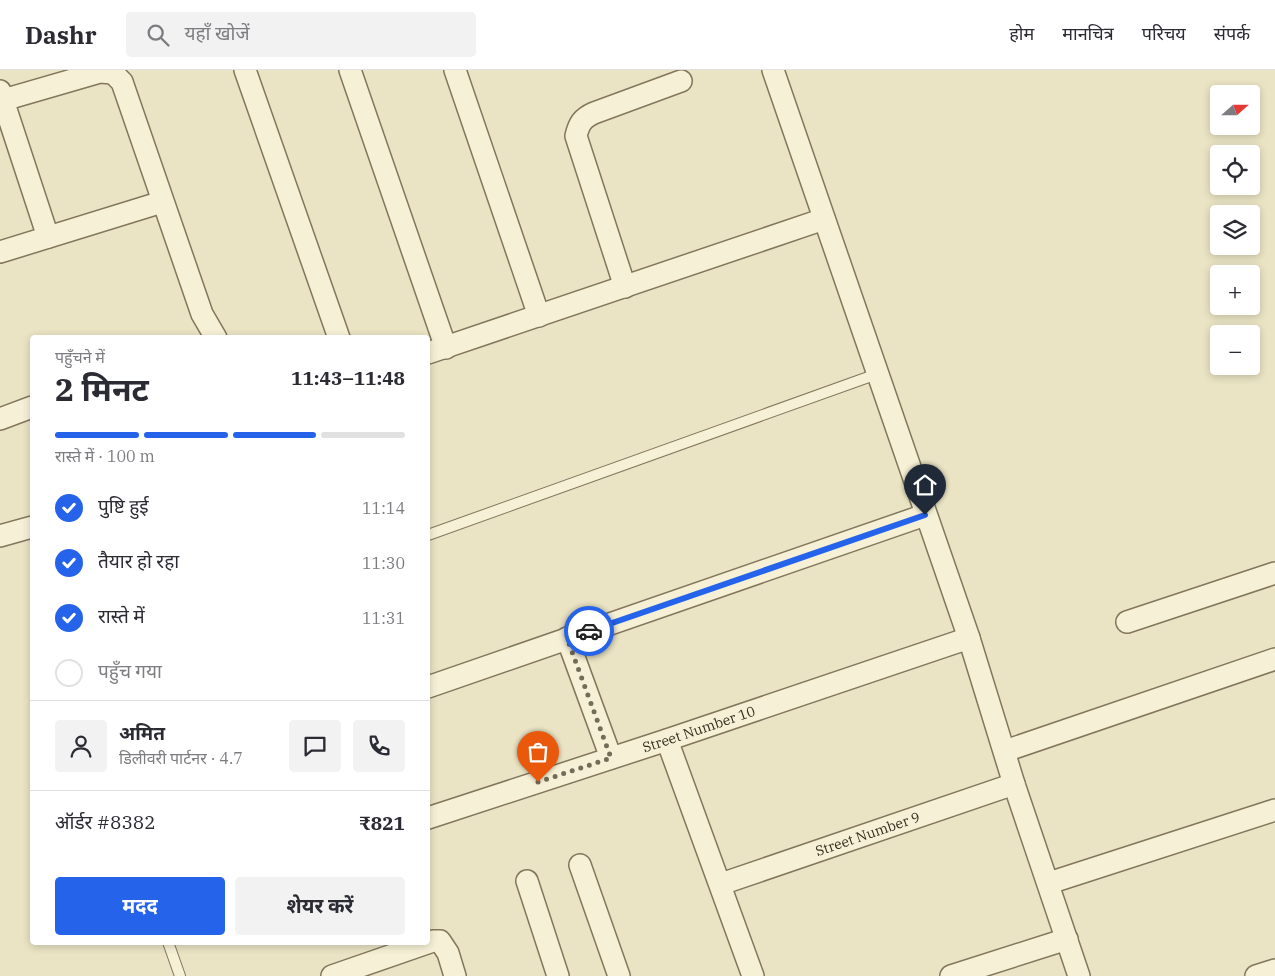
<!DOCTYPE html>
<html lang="hi">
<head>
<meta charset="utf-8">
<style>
	body { margin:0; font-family:"IBM Plex Serif","Noto Sans Devanagari",serif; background:#f2f2f3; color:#2b2b33; height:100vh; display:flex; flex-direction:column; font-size:19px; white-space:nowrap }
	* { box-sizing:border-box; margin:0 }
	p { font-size:16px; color:#7c7c81 }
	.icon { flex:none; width:28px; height:28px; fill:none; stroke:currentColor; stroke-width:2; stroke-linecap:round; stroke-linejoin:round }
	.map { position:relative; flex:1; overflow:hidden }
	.sheet { position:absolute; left:30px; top:265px; width:400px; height:610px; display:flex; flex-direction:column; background:#fff; border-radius:5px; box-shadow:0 2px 8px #0003 }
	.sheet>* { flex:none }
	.needle { width:32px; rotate:69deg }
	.controls { position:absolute; left:1210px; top:15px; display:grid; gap:10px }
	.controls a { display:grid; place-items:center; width:50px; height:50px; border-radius:5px; background:#fff; box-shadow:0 2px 8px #0003; font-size:25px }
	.pin { position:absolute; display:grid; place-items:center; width:42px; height:42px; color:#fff; margin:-51px -21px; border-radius:50% 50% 50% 0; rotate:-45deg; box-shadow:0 0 5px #0007 }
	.pin .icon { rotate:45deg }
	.courier { position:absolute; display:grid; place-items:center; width:50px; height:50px; margin:-25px; border:4px solid #2563eb; border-radius:50%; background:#fff; color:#222; box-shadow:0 1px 6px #0007 }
	.summary em { font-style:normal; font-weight:700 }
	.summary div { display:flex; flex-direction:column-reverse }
	.summary { display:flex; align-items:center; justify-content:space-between; height:85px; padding:0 25px }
	h1 { font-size:32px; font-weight:700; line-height:38px }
	.bar { display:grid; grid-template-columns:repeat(4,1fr); gap:8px 5px; align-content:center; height:60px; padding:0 25px }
	.bar i { height:6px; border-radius:4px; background:#e1e1e2 }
	.bar .on { background:#2563eb }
	.bar p { grid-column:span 4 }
	.line { display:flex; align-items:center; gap:12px; padding:0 25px; border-top:1px solid #e1e1e2 }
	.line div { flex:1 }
	.round { display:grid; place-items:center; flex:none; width:52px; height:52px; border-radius:5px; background:#f2f2f3 }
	ol { padding:0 25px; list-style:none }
	li { display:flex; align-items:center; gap:15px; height:55px }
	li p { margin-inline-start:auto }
	li .icon { padding:5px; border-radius:50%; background:#2563eb; color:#fff; stroke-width:4 }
	li:last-child { color:#7c7c81 }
	li i { width:28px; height:28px; border:2px solid #e1e1e2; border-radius:50% }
	.action { display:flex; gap:10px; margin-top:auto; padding:10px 25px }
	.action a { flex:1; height:58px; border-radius:5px; background:#2563eb; color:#fff; font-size:20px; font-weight:700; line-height:58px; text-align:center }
	.action a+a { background:#f2f2f3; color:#2b2b33 }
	header { display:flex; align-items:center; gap:30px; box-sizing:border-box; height:70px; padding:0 25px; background:#fff; border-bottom:1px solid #e1e1e2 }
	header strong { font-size:24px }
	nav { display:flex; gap:28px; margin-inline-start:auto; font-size:18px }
	.search { width:350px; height:45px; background:#f2f2f3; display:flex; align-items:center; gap:12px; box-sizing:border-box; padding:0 18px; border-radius:5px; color:#7c7c81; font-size:19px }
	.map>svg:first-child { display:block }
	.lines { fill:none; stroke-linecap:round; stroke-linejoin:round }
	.service-casing { stroke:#83765c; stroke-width:12 }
	.minor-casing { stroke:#83765c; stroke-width:24 }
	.service { stroke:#f6f1d6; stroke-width:10 }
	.minor { stroke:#f6f1d6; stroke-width:21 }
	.done { stroke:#746c59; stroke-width:5; stroke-dasharray:0 9 }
	.route { stroke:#2563eb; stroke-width:6 }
	.labels { text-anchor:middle; stroke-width:4; stroke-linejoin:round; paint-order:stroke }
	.street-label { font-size:14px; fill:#342c1f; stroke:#f2eed3 }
</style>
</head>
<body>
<header>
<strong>Dashr</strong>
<div class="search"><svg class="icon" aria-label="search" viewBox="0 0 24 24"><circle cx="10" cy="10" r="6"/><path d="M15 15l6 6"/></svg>यहाँ खोजें</div>
<nav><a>होम</a><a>मानचित्र</a><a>परिचय</a><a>संपर्क</a></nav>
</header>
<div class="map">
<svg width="1275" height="906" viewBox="0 0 1275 906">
	<rect width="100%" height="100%" fill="#eae4c4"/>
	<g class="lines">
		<defs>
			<path id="service" d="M 428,465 L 877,304
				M 168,872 L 180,906"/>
			<g id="minor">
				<path d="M 245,0 L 339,268"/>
				<path d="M 350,0 L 446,278"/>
				<path d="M 455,0 L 539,246"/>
				<path d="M 773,0 L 969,568 L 1014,714 L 1079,906"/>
				<path d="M 0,21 L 48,167"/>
				<path d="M 0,31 L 100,2 L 113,3 L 122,12 L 202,244 L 216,268"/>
				<path d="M 0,182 L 162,132"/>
				<path d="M 625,217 L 576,66 C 579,53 583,48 594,43 L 681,11"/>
				<path d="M 428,283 L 824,149"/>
				<path d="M 0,349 L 32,337"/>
				<path d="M 0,466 L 32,457"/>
				<path d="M 1127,552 L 1275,503"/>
				<path d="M 567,568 L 611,688"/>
				<path d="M 428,617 L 925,445"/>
				<path d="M 667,670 L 753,906"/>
				<path d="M 1005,681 L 1275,589"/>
				<path id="s1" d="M 428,748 L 667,670 L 969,568"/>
				<path d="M 580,795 L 619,906"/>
				<path d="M 527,811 L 558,906"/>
				<path d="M 1049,813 L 1275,740"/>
				<path id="s2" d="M 721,814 L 1014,714"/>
				<path d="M 332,906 L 433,871 L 440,871 L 448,883 L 455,906"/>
				<path d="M 951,906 L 1067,869"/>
				<path d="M 1256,906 L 1275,900"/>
			</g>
		</defs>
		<use href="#service" class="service-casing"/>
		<use href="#minor" class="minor-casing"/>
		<use href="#service" class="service"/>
		<use href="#minor" class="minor"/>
	</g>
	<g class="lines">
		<path class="done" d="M 538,712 L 611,688 L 567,568 L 589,561"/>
		<path class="route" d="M 589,561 L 925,445"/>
	</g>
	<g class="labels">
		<g class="street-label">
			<text dy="5" stroke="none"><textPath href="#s1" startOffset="285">Street Number 10</textPath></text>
			<text dy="5" stroke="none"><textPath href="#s2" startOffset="155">Street Number 9</textPath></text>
		</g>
	</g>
</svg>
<div class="controls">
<a><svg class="needle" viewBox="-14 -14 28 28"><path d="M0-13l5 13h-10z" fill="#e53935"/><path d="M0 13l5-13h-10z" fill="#7c7c81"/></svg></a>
<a><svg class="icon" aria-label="locate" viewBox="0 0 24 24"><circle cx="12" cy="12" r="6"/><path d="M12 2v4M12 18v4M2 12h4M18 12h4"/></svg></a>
<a><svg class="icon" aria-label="layers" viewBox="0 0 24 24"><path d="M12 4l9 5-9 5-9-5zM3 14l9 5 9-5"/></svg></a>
<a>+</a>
<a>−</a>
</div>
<div class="pin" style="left:538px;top:712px;background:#ea580c"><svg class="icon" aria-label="bag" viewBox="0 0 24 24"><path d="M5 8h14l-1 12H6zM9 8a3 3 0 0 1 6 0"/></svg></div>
<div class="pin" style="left:925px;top:445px;background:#1f2937"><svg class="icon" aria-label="home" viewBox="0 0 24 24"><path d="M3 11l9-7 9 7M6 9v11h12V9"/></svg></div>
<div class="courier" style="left:589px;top:561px"><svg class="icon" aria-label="car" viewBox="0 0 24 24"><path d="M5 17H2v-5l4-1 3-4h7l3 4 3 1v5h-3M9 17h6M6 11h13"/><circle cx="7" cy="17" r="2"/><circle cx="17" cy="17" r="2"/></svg></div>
<section class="sheet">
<div class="summary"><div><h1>2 मिनट</h1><p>पहुँचने में</p></div><em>11:43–11:48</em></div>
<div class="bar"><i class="on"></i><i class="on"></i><i class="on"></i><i></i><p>रास्ते में · 100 m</p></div>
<ol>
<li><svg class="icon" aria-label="check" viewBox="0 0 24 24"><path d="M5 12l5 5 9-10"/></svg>पुष्टि हुई<p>11:14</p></li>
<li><svg class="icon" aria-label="check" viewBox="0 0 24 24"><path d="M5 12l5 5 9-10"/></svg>तैयार हो रहा<p>11:30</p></li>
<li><svg class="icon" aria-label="check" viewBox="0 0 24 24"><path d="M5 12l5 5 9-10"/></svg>रास्ते में<p>11:31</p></li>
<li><i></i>पहुँच गया</li>
</ol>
<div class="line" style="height:90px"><a class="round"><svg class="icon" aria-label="person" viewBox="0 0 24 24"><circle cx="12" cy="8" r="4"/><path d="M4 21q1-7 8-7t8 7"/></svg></a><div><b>अमित</b><p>डिलीवरी पार्टनर · 4.7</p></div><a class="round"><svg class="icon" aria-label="chat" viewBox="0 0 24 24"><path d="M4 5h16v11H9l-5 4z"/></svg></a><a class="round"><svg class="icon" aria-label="phone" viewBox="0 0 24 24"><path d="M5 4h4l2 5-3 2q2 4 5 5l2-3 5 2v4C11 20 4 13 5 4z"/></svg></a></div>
<div class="line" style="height:65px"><div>ऑर्डर #8382</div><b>₹821</b></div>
<div class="action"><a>मदद</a><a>शेयर करें</a></div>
</section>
</div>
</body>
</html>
